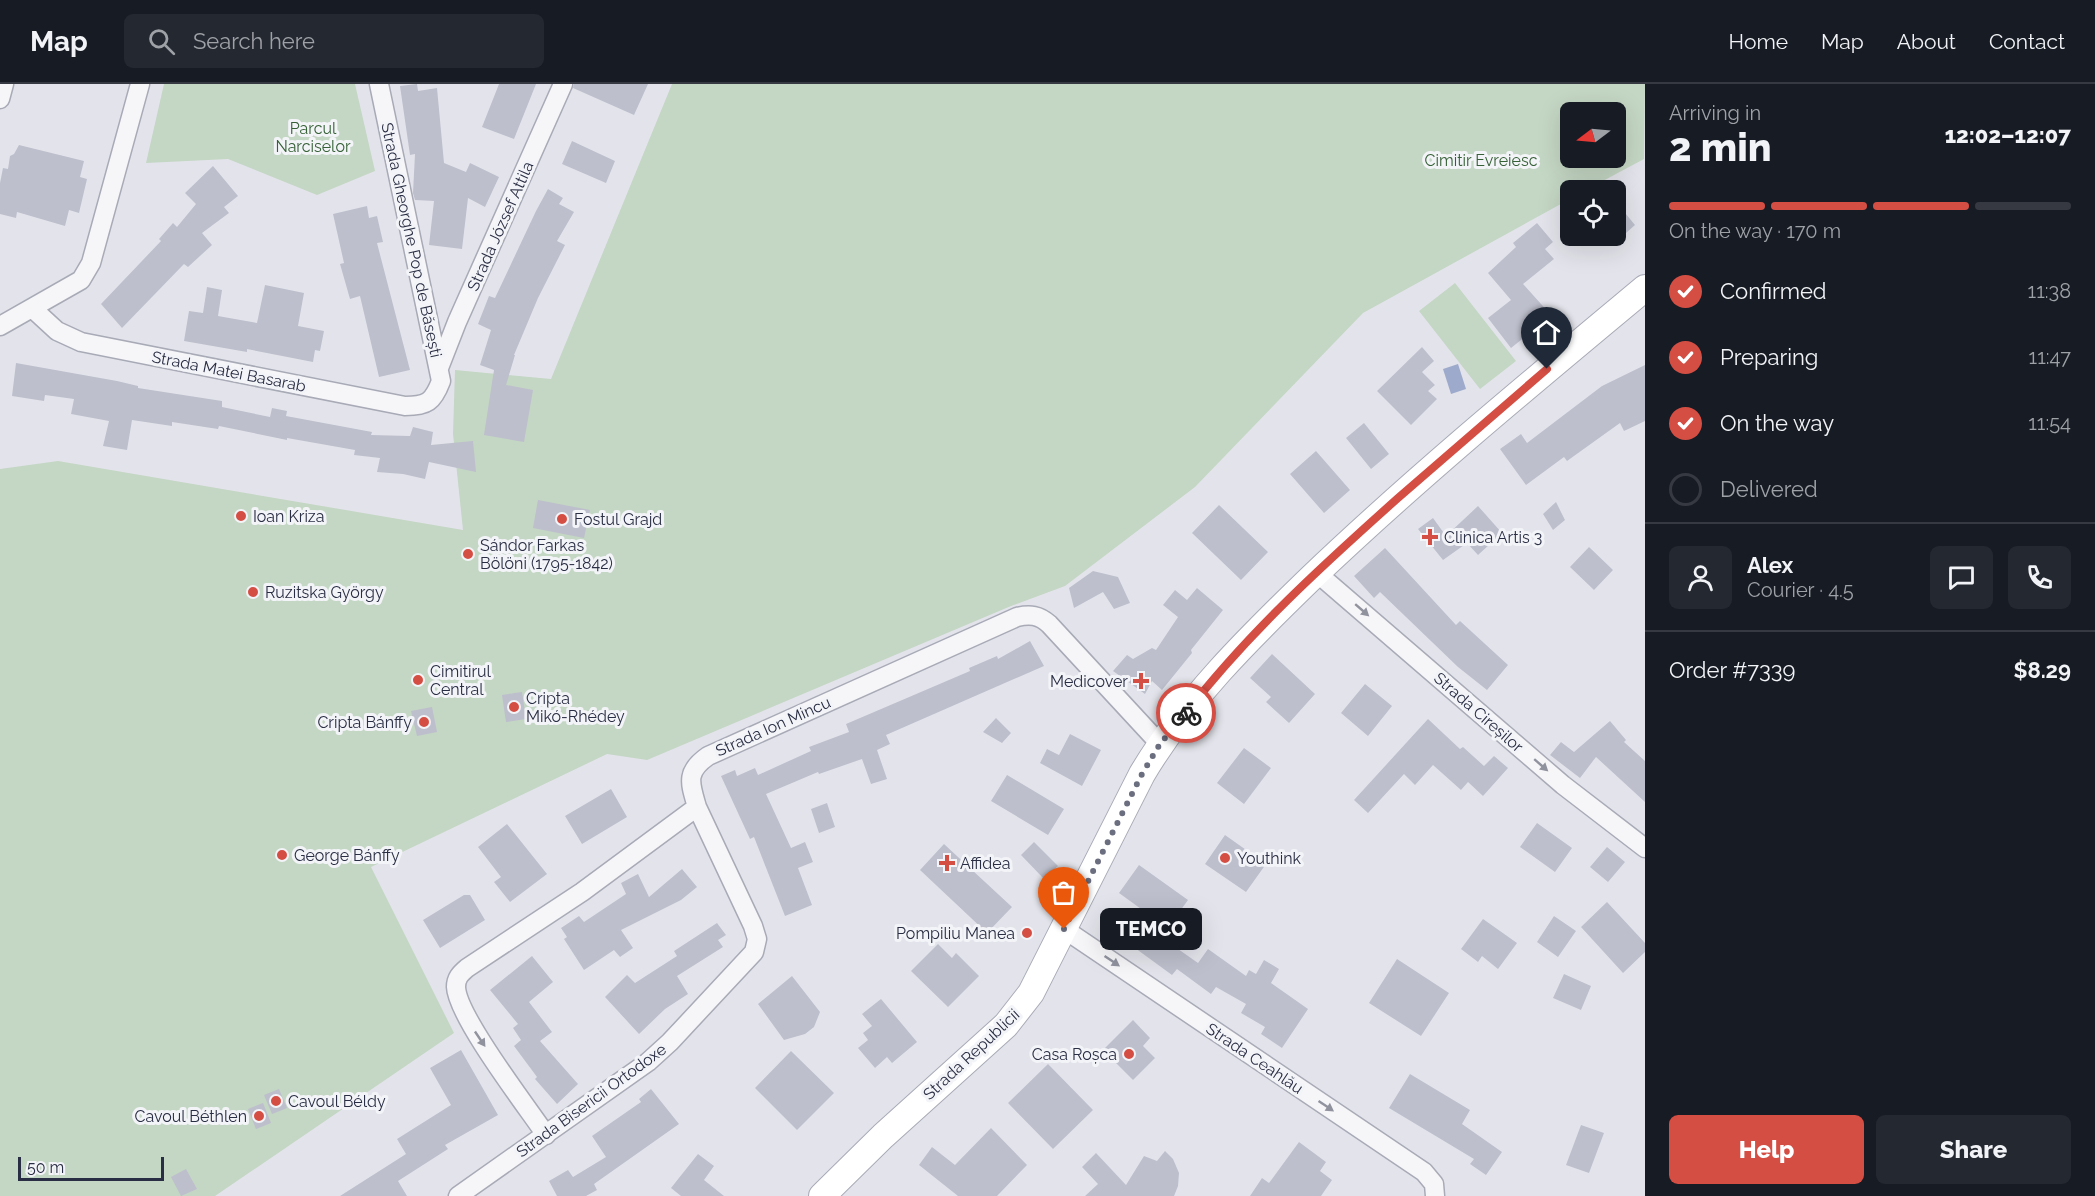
<!DOCTYPE html>
<html lang="en">
<head>
<meta charset="utf-8">
<style>
	body { margin:0; font-family:Raleway,sans-serif; background:#242831; color:#f1f3f6; height:100vh; display:flex; flex-direction:column; font-size:22px; white-space:nowrap }
	* { box-sizing:border-box; margin:0 }
	p { font-size:20px; color:#9ea1a6 }
	.icon { flex:none; width:33px; height:33px; fill:none; stroke:currentColor; stroke-width:2; stroke-linecap:round; stroke-linejoin:round }
	.map { position:relative; flex:1; overflow:hidden }
	.details { display:flex; flex-direction:column; background:#171b24; width:450px }
	.details>* { flex:none }
	.needle { width:39px; rotate:254deg }
	.controls { position:absolute; left:1560px; top:18px; display:grid; gap:12px }
	.controls a { display:grid; place-items:center; width:66px; height:66px; border-radius:9px; background:#171b24; box-shadow:0 6px 24px #0002; font-size:30px }
	.scale { position:absolute; left:18px; bottom:15px; width:146px; box-sizing:border-box; padding-left:6px; border:3px solid #2a2e44; border-top:0; font-size:16px; line-height:21px; white-space:nowrap; color:#2a2e44; -webkit-text-stroke:4px #f3f4f8; paint-order:stroke }
	.pin { position:absolute; display:grid; place-items:center; width:51px; height:51px; color:#fff; margin:-62px -26px; border-radius:50% 50% 50% 0; rotate:-45deg; box-shadow:0 0 6px #0007 }
	.pin .icon { rotate:45deg }
	.courier { position:absolute; display:grid; place-items:center; width:60px; height:60px; margin:-30px; border:4px solid #d44e44; border-radius:50%; background:#fff; color:#222; box-shadow:0 2px 8px #0007 }
	.bubble { position:absolute; height:42px; border-radius:9px; background:#171b24; box-shadow:0 6px 24px #0002; font-size:20px; font-weight:800; line-height:42px; text-align:center }
	.overview em { font-style:normal; font-weight:800 }
	.overview div { display:flex; flex-direction:column-reverse }
	.overview { display:flex; align-items:center; justify-content:space-between; height:102px; padding:0 24px }
	h1 { font-size:39px; font-weight:800; line-height:45px }
	.bar { display:grid; grid-template-columns:repeat(4,1fr); gap:9px 6px; align-content:center; height:72px; padding:0 24px }
	.bar i { height:8px; border-radius:4px; background:#363941 }
	.bar .active { background:#d44e44 }
	.bar p { grid-column:span 4 }
	.line { display:flex; align-items:center; gap:15px; padding:0 24px; border-top:2px solid #363941 }
	.line div { flex:1 }
	.round { display:grid; place-items:center; flex:none; width:63px; height:63px; border-radius:9px; background:#242831 }
	ol { padding:0 24px; list-style:none }
	li { display:flex; align-items:center; gap:18px; height:66px }
	li p { margin-inline-start:auto }
	li .icon { padding:6px; border-radius:50%; background:#d44e44; color:#fff; stroke-width:4 }
	li:last-child { color:#9ea1a6 }
	li i { width:33px; height:33px; border:3px solid #363941; border-radius:50% }
	.primary-button { display:flex; gap:12px; margin-top:auto; padding:12px 24px }
	.primary-button a { flex:1; height:69px; border-radius:9px; background:#d44e44; color:#fff; font-size:24px; font-weight:800; line-height:69px; text-align:center }
	.primary-button a+a { background:#242831; color:#f1f3f6 }
	header { display:flex; align-items:center; gap:36px; box-sizing:border-box; height:84px; padding:0 30px; background:#171b24; border-bottom:2px solid #363941 }
	header strong { font-size:28px }
	nav { display:flex; gap:33px; margin-inline-start:auto; font-size:21px }
	.search { width:420px; height:54px; background:#242831; display:flex; align-items:center; gap:15px; box-sizing:border-box; padding:0 21px; border-radius:9px; color:#9ea1a6; font-size:22px }
	main { display:flex; flex:1; min-height:0 }
	.map>svg:first-child { display:block }
	.green { fill:#c4d6c4; fill-rule:evenodd }
	.water { fill:#9daacc }
	.building { fill:#bdbfcc }
	.lines { fill:none; stroke-linecap:round; stroke-linejoin:round }
	.street-casing { stroke:#a8aab6; stroke-width:21 }
	.secondary-casing { stroke:#a8aab6; stroke-width:28 }
	.street { stroke:#f6f6f9; stroke-width:18 }
	.secondary { stroke:#fff; stroke-width:26 }
	.oneway { fill:#90929e }
	.done { stroke:#6b6e7e; stroke-width:6; stroke-dasharray:0 10.8 }
	.route { stroke:#d44e44; stroke-width:8 }
	.poi-dot { fill:#d44e44; stroke:#f3f4f8; stroke-width:2 }
	.labels { text-anchor:middle; stroke-width:6; stroke-linejoin:round; paint-order:stroke }
	.park-label { font-size:16px; fill:#366137; stroke:#f3f4f8 }
	.street-label { font-size:16px; fill:#2a2e44; stroke:#f3f4f8 }
	.poi-label { font-size:16px; fill:#2a2e44; stroke:#f3f4f8; text-anchor:start }
</style>
</head>
<body>
<header>
<strong>Map</strong>
<div class="search"><svg class="icon" aria-label="search" viewBox="0 0 24 24"><circle cx="10" cy="10" r="6"/><path d="M15 15l6 6"/></svg>Search here</div>
<nav><a>Home</a><a>Map</a><a>About</a><a>Contact</a></nav>
</header>
<main>
<div class="map">
<svg width="1645" height="1112" viewBox="0 0 1645 1112">
	<rect width="100%" height="100%" fill="#e3e4eb"/>
	<path class="green" d="M 164,0 L 355,0 L 375,87 L 317,111 L 228,75 L 146,79 Z
		M 672,0 L 1645,0 L 1644,75 L 1586,106 L 1570,106 L 1570,115 L 1363,229 L 1195,403 L 1065,502 L 1011,522 L 647,676 L 607,670 L 371,783 L 454,949 L 215,1112 L 0,1112 L 0,385 L 58,377 L 463,446 L 453,350 L 455,286 L 551,295 ZM 1570,28 L 1616,28 L 1616,74 L 1570,74 Z
		M 1455,199 L 1516,277 L 1480,305 L 1419,227 Z"/>
	<path class="water" d="M 1458,280 L 1466,305 L 1451,310 L 1443,285 Z"/>
	<path class="building" d="M 417,0 L 418,7 L 437,4 L 444,79 L 466,88 L 470,79 L 499,93 L 485,123 L 468,114 L 462,165 L 429,161 L 434,117 L 415,116 L 413,109 L 415,70 L 410,71 L 400,2 Z
		M 499,0 L 536,0 L 514,55 L 482,43 Z
		M 574,0 L 648,0 L 634,31 L 573,4 Z
		M 572,57 L 615,77 L 606,99 L 562,80 Z
		M 19,61 L 84,77 L 80,93 L 87,95 L 79,129 L 69,126 L 65,142 L 17,128 L 16,134 L 0,130 L 0,99 L 3,84 L 8,85 L 10,72 L 14,70 Z
		M 213,82 L 238,112 L 224,123 L 229,129 L 202,149 L 212,161 L 188,183 L 184,180 L 122,244 L 101,220 L 161,157 L 159,155 L 173,139 L 177,143 L 196,120 L 185,109 Z
		M 548,105 L 563,114 L 559,120 L 574,128 L 557,157 L 565,161 L 538,214 L 514,271 L 515,271 L 506,301 L 533,306 L 524,358 L 484,351 L 494,286 L 480,281 L 491,246 L 478,240 L 489,212 L 495,214 L 536,127 Z
		M 1616,118 L 1635,141 L 1616,158 Z
		M 367,122 L 369,134 L 377,132 L 383,158 L 377,159 L 410,286 L 379,293 L 360,212 L 350,215 L 340,180 L 344,179 L 333,130 Z
		M 1537,139 L 1553,158 L 1545,165 L 1554,175 L 1523,200 L 1559,240 L 1544,253 L 1536,244 L 1511,264 L 1488,234 L 1511,216 L 1488,189 L 1516,163 L 1513,159 Z
		M 265,201 L 304,209 L 298,242 L 324,247 L 320,267 L 315,266 L 313,278 L 247,265 L 247,268 L 184,257 L 189,227 L 203,229 L 207,203 L 222,206 L 218,232 L 257,239 Z
		M 1422,263 L 1434,277 L 1422,288 L 1435,301 L 1428,307 L 1437,315 L 1411,341 L 1377,307 Z
		M 16,279 L 117,297 L 138,302 L 138,304 L 222,317 L 222,323 L 270,333 L 272,324 L 287,327 L 286,332 L 372,348 L 371,351 L 410,352 L 413,343 L 433,348 L 431,361 L 473,357 L 476,388 L 429,378 L 425,395 L 403,390 L 377,388 L 380,374 L 354,371 L 355,366 L 287,354 L 287,356 L 219,342 L 218,345 L 172,338 L 172,342 L 132,336 L 127,366 L 103,362 L 109,337 L 71,330 L 74,315 L 45,311 L 44,317 L 12,312 Z
		M 1645,281 L 1645,337 L 1624,347 L 1620,339 L 1567,377 L 1564,373 L 1526,401 L 1500,365 L 1521,350 L 1527,359 L 1602,302 Z
		M 1364,339 L 1389,370 L 1371,385 L 1346,354 Z
		M 1316,367 L 1350,406 L 1324,429 L 1290,390 Z
		M 538,416 L 590,426 L 584,454 L 533,444 Z
		M 1556,418 L 1565,436 L 1553,446 L 1543,430 Z
		M 1219,421 L 1268,468 L 1241,496 L 1192,449 Z
		M 1478,422 L 1502,449 L 1478,471 L 1467,459 L 1443,476 L 1418,445 L 1433,434 L 1446,452 Z
		M 1589,463 L 1613,486 L 1594,506 L 1570,483 Z
		M 1385,464 L 1456,541 L 1460,537 L 1508,581 L 1487,606 L 1458,583 L 1380,508 L 1374,514 L 1354,492 Z
		M 1093,487 L 1118,493 L 1130,519 L 1114,525 L 1103,508 L 1074,524 L 1069,504 Z
		M 1197,504 L 1223,526 L 1191,566 L 1192,569 L 1162,606 L 1152,597 L 1145,610 L 1113,587 L 1127,571 L 1133,575 L 1152,564 L 1156,566 L 1178,533 L 1163,521 L 1175,506 L 1187,516 Z
		M 1030,557 L 1044,582 L 886,651 L 890,660 L 877,666 L 887,695 L 871,700 L 862,675 L 819,690 L 818,688 L 766,710 L 791,764 L 805,758 L 813,778 L 798,784 L 812,821 L 785,832 L 754,753 L 750,755 L 721,692 L 735,686 L 737,692 L 755,684 L 758,691 L 811,667 L 809,663 L 849,648 L 846,640 L 970,587 L 969,584 L 997,572 L 998,575 Z
		M 1272,570 L 1315,610 L 1289,639 L 1266,618 L 1271,613 L 1250,594 Z
		M 1365,600 L 1392,622 L 1368,652 L 1341,629 Z
		M 522,608 L 526,635 L 506,638 L 502,611 Z
		M 432,623 L 437,648 L 417,652 L 411,627 Z
		M 996,634 L 1011,649 L 1002,659 L 983,648 Z
		M 1428,635 L 1460,665 L 1463,663 L 1484,682 L 1494,672 L 1508,684 L 1483,712 L 1468,698 L 1461,706 L 1433,681 L 1415,701 L 1404,690 L 1368,729 L 1354,716 Z
		M 1610,637 L 1626,656 L 1624,658 L 1645,677 L 1645,718 L 1596,673 L 1580,694 L 1550,671 L 1561,658 L 1574,668 Z
		M 1070,650 L 1101,666 L 1082,702 L 1040,679 L 1047,665 L 1059,671 Z
		M 1244,664 L 1271,684 L 1244,720 L 1217,699 Z
		M 1007,691 L 1064,725 L 1048,751 L 991,717 Z
		M 611,705 L 627,733 L 582,760 L 565,732 Z
		M 827,719 L 835,743 L 819,749 L 811,725 Z
		M 1537,739 L 1572,764 L 1555,788 L 1520,763 Z
		M 507,740 L 547,790 L 510,818 L 494,798 L 501,793 L 478,763 Z
		M 1225,751 L 1266,780 L 1246,808 L 1205,780 Z
		M 1034,758 L 1058,782 L 1044,795 L 1021,771 Z
		M 944,760 L 1012,823 L 987,849 L 920,786 Z
		M 1607,763 L 1625,778 L 1608,798 L 1590,783 Z
		M 1139,781 L 1188,816 L 1161,853 L 1198,879 L 1208,865 L 1246,892 L 1249,886 L 1256,890 L 1264,876 L 1279,885 L 1271,899 L 1308,925 L 1282,964 L 1261,950 L 1265,943 L 1241,929 L 1246,920 L 1216,903 L 1211,910 L 1177,885 L 1172,891 L 1135,864 L 1155,835 L 1119,809 Z
		M 682,785 L 697,803 L 681,816 L 621,846 L 633,864 L 620,873 L 614,866 L 584,886 L 564,855 L 567,853 L 561,844 L 579,832 L 584,838 L 626,810 L 621,799 L 638,790 L 649,813 Z
		M 464,811 L 470,811 L 485,836 L 440,864 L 423,836 Z
		M 1607,818 L 1645,859 L 1645,868 L 1623,889 L 1581,843 Z
		M 1554,832 L 1576,847 L 1558,873 L 1537,858 Z
		M 1483,835 L 1517,859 L 1498,885 L 1482,872 L 1478,878 L 1461,865 Z
		M 717,839 L 726,851 L 718,856 L 723,863 L 677,892 L 688,910 L 665,925 L 639,950 L 605,913 L 627,891 L 635,899 L 677,872 L 674,867 Z
		M 938,860 L 952,874 L 956,869 L 979,892 L 948,923 L 911,887 Z
		M 532,872 L 553,898 L 529,918 L 552,948 L 540,957 L 578,1000 L 557,1020 L 535,995 L 537,993 L 514,962 L 521,956 L 513,944 L 518,940 L 490,906 Z
		M 1397,875 L 1449,909 L 1421,952 L 1369,919 Z
		M 1564,890 L 1591,902 L 1581,926 L 1553,914 Z
		M 792,892 L 820,928 L 814,943 L 805,950 L 784,956 L 758,920 Z
		M 881,915 L 917,958 L 892,979 L 887,973 L 875,984 L 858,964 L 868,956 L 863,949 L 872,942 L 862,930 Z
		M 1133,936 L 1150,954 L 1143,962 L 1155,974 L 1133,996 L 1103,966 Z
		M 461,966 L 498,1031 L 445,1061 L 448,1065 L 398,1097 L 407,1112 L 340,1112 L 406,1070 L 397,1055 L 451,1021 L 430,984 Z
		M 791,967 L 834,1009 L 797,1046 L 755,1004 Z
		M 1048,980 L 1093,1026 L 1053,1065 L 1008,1019 Z
		M 1410,990 L 1470,1026 L 1462,1040 L 1502,1068 L 1486,1091 L 1470,1080 L 1474,1075 L 1389,1024 Z
		M 279,1005 L 287,1024 L 272,1030 L 264,1011 Z
		M 651,1005 L 679,1040 L 594,1100 L 597,1106 L 586,1112 L 557,1112 L 549,1097 L 568,1086 L 573,1093 L 606,1073 L 592,1052 L 641,1018 L 639,1015 Z
		M 263,1019 L 271,1039 L 256,1045 L 248,1025 Z
		M 1581,1041 L 1604,1049 L 1589,1089 L 1566,1081 Z
		M 991,1044 L 1027,1081 L 997,1112 L 958,1112 L 919,1081 L 932,1063 L 955,1081 Z
		M 1299,1058 L 1326,1078 L 1320,1087 L 1332,1096 L 1321,1112 L 1250,1112 L 1262,1094 L 1269,1099 Z
		M 1165,1067 L 1173,1075 L 1179,1089 L 1178,1102 L 1174,1112 L 1085,1112 L 1098,1100 L 1082,1083 L 1096,1069 L 1126,1101 L 1144,1072 L 1157,1077 Z
		M 698,1070 L 714,1082 L 704,1096 L 724,1112 L 681,1112 L 671,1104 Z
		M 186,1085 L 197,1105 L 181,1112 L 171,1093 Z"/>
	<g class="lines">
		<defs>
			<path id="street" d="M 0,15 L 4,0
				M 32,224 L 57,247 L 81,258 L 405,322 C 427,322 433,318 441,297 L 379,0
				M 0,242 L 81,196 L 91,179 L 140,0
				M 439,284 L 457,238 L 563,0
				M 1317,489 L 1563,701 L 1645,764
				M 1064,845 L 1424,1088 L 1434,1100 L 1435,1112
				M 546,1051 C 527,1023 457,932 456,903 C 456,894 460,890 467,884 L 582,808 L 697,723
				M 458,1112 L 648,978 L 670,958 L 754,868 L 757,855 L 753,842 L 697,723 C 690,699 685,688 708,672 L 1017,533 C 1030,530 1039,531 1049,540 L 1160,660"/>
			<path id="secondary" d="M 822,1112 L 883,1052 L 1006,941 L 1031,909 L 1142,690 C 1186,616 1248,555 1310,495 C 1417,393 1531,299 1645,204"/>
		</defs>
		<use href="#street" class="street-casing"/>
		<use href="#secondary" class="secondary-casing"/>
		<use href="#street" class="street"/>
		<use href="#secondary" class="secondary"/>
	</g>
	<defs><path id="oneway-solid" d="M-6-.8H1V-3.2L6.5 0L1 3.2V.8H-6Z" transform="scale(1.5)"/></defs>
	<g class="oneway">
		<use href="#oneway-solid" transform="translate(1362 526) rotate(41)"/>
		<use href="#oneway-solid" transform="translate(1541 681) rotate(41)"/>
		<use href="#oneway-solid" transform="translate(1112 877) rotate(34)"/>
		<use href="#oneway-solid" transform="translate(480 955) rotate(56)"/>
		<use href="#oneway-solid" transform="translate(1326 1022) rotate(34)"/>
	</g>
	<g class="lines">
		<path class="done" d="M 1064,845 L 1142,690 L 1160,660 L 1186,629"/>
		<path class="route" d="M 1186,629 C 1248,549 1323,481 1398,414 C 1448,371 1497,328 1547,285"/>
	</g>
	<g class="poi-dot">
		<circle cx="241" cy="432" r="6"/>
		<circle cx="562" cy="435" r="6"/>
		<path d="M1427 444h6v6h6v6h-6v6h-6v-6h-6v-6h6z"/>
		<circle cx="468" cy="470" r="6"/>
		<circle cx="253" cy="508" r="6"/>
		<circle cx="418" cy="596" r="6"/>
		<path d="M1138 588h6v6h6v6h-6v6h-6v-6h-6v-6h6z"/>
		<circle cx="514" cy="623" r="6"/>
		<circle cx="424" cy="638" r="6"/>
		<circle cx="282" cy="771" r="6"/>
		<circle cx="1225" cy="774" r="6"/>
		<path d="M944 770h6v6h6v6h-6v6h-6v-6h-6v-6h6z"/>
		<circle cx="1027" cy="849" r="6"/>
		<circle cx="1129" cy="970" r="6"/>
		<circle cx="276" cy="1017" r="6"/>
		<circle cx="259" cy="1032" r="6"/>
	</g>
	<g class="labels">
		<g class="park-label">
			<text x="313" y="50">Parcul<tspan x="313" dy="18">Narciselor</tspan></text>
			<text x="1481" y="82">Cimitir Evreiesc</text>
		</g>
		<g class="street-label">
			<text transform="translate(500 142) rotate(-66)" y="6">Strada József Attila</text>
			<text transform="translate(412 156) rotate(78)" y="6">Strada Gheorghe Pop de Băsești</text>
			<text transform="translate(229 287) rotate(11)" y="6">Strada Matei Basarab</text>
			<text transform="translate(1479 628) rotate(41)" y="6">Strada Cireșilor</text>
			<text transform="translate(773 642) rotate(-24)" y="6">Strada Ion Mincu</text>
			<text transform="translate(971 970) rotate(-43)" y="6">Strada Republicii</text>
			<text transform="translate(1255 974) rotate(34)" y="6">Strada Ceahlău</text>
			<text transform="translate(591 1016) rotate(-36)" y="6">Strada Bisericii Ortodoxe</text>
		</g>
		<g class="poi-label">
			<text x="253" y="438">Ioan Kriza</text>
			<text x="574" y="441">Fostul Grajd</text>
			<text x="1444" y="459">Clinica Artis 3</text>
			<text x="480" y="467">Sándor Farkas<tspan x="480" dy="18">Bölöni (1795-1842)</tspan></text>
			<text x="265" y="514">Ruzitska György</text>
			<text x="430" y="593">Cimitirul<tspan x="430" dy="18">Central</tspan></text>
			<text x="1128" y="603" text-anchor="end">Medicover</text>
			<text x="526" y="620">Cripta<tspan x="526" dy="18">Mikó-Rhédey</tspan></text>
			<text x="412" y="644" text-anchor="end">Cripta Bánffy</text>
			<text x="294" y="777">George Bánffy</text>
			<text x="1237" y="780">Youthink</text>
			<text x="960" y="785">Affidea</text>
			<text x="1015" y="855" text-anchor="end">Pompiliu Manea</text>
			<text x="1117" y="976" text-anchor="end">Casa Roșca</text>
			<text x="288" y="1023">Cavoul Béldy</text>
			<text x="247" y="1038" text-anchor="end">Cavoul Béthlen</text>
		</g>
	</g>
</svg>
<div class="controls">
<a><svg class="needle" viewBox="-14 -14 28 28"><path d="M0-13l5 13h-10z" fill="#e53935"/><path d="M0 13l5-13h-10z" fill="#9ea1a6"/></svg></a>
<a><svg class="icon" aria-label="locate" viewBox="0 0 24 24"><circle cx="12" cy="12" r="6"/><path d="M12 2v4M12 18v4M2 12h4M18 12h4"/></svg></a>
</div>
<div class="scale">50 m</div>
<div class="pin" style="left:1064px;top:845px;background:#ea580c"><svg class="icon" aria-label="bag" viewBox="0 0 24 24"><path d="M5 8h14l-1 12H6zM9 8a3 3 0 0 1 6 0"/></svg></div>
<div class="pin" style="left:1547px;top:285px;background:#1f2937"><svg class="icon" aria-label="home" viewBox="0 0 24 24"><path d="M3 11l9-7 9 7M6 9v11h12V9"/></svg></div>
<div class="courier" style="left:1186px;top:629px"><svg class="icon" aria-label="bike" viewBox="0 0 24 24"><circle cx="6" cy="16" r="4"/><circle cx="18" cy="16" r="4"/><path d="M6 16l4-8h5l3 8M10 8l3 8H6M13 5h3"/></svg></div>
<div class="bubble" style="left:1100px;top:824px;width:102px">TEMCO</div>
</div>
<section class="details">
<div class="overview"><div><h1>2 min</h1><p>Arriving in</p></div><em>12:02–12:07</em></div>
<div class="bar"><i class="active"></i><i class="active"></i><i class="active"></i><i></i><p>On the way · 170 m</p></div>
<ol>
<li><svg class="icon" aria-label="check" viewBox="0 0 24 24"><path d="M5 12l5 5 9-10"/></svg>Confirmed<p>11:38</p></li>
<li><svg class="icon" aria-label="check" viewBox="0 0 24 24"><path d="M5 12l5 5 9-10"/></svg>Preparing<p>11:47</p></li>
<li><svg class="icon" aria-label="check" viewBox="0 0 24 24"><path d="M5 12l5 5 9-10"/></svg>On the way<p>11:54</p></li>
<li><i></i>Delivered</li>
</ol>
<div class="line" style="height:108px"><a class="round"><svg class="icon" aria-label="person" viewBox="0 0 24 24"><circle cx="12" cy="8" r="4"/><path d="M4 21q1-7 8-7t8 7"/></svg></a><div><b>Alex</b><p>Courier · 4.5</p></div><a class="round"><svg class="icon" aria-label="chat" viewBox="0 0 24 24"><path d="M4 5h16v11H9l-5 4z"/></svg></a><a class="round"><svg class="icon" aria-label="phone" viewBox="0 0 24 24"><path d="M5 4h4l2 5-3 2q2 4 5 5l2-3 5 2v4C11 20 4 13 5 4z"/></svg></a></div>
<div class="line" style="height:78px"><div>Order #7339</div><b>$8.29</b></div>
<div class="primary-button"><a>Help</a><a>Share</a></div>
</section>
</main>
</body>
</html>
